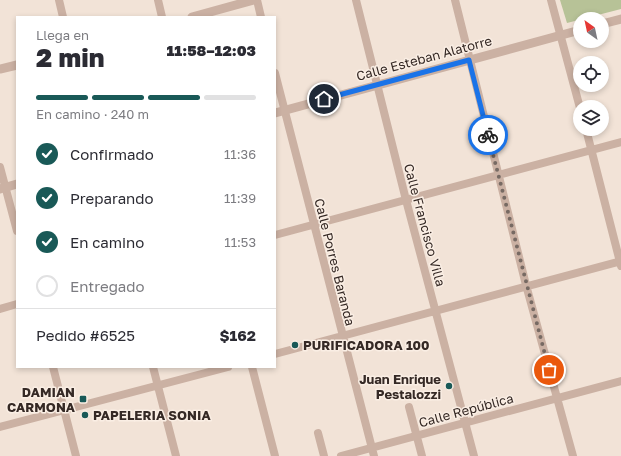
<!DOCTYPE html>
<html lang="es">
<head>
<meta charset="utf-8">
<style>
	body { margin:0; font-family:"Golos Text",sans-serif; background:#f2f2f3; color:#2b2b33; height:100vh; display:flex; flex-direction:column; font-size:15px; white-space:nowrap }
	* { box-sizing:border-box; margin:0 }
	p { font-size:13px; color:#7c7c81 }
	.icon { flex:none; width:22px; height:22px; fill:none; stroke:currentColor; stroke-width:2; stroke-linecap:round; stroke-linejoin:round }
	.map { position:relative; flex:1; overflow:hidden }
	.drawer { position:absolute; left:16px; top:16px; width:260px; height:352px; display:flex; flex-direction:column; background:#fff; border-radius:0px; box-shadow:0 2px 6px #0003 }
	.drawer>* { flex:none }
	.needle { width:26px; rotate:327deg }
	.buttons { position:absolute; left:573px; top:12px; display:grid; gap:8px }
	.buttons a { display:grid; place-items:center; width:36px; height:36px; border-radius:50%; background:#fff; box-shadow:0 2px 6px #0003; font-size:20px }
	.pin { position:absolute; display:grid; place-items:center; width:34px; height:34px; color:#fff; margin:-17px; border:2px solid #fff; border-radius:50%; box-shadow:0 1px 4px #0007 }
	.courier { position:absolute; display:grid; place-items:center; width:40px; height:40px; margin:-20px; border:3px solid #1a73e8; border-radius:50%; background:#fff; color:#222; box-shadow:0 1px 5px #0007 }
	.overview em { font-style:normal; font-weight:800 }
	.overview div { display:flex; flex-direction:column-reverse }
	.overview { display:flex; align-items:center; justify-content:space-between; height:68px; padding:0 20px }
	h1 { font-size:26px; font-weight:800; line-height:30px }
	.bar { display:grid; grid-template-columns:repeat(4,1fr); gap:6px 4px; align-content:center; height:48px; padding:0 20px }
	.bar i { height:5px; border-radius:3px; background:#e1e1e2 }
	.bar .active { background:#195957 }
	.bar p { grid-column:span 4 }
	.line { display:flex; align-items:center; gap:10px; padding:0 20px; border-top:1px solid #e1e1e2 }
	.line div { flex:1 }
	ol { padding:0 20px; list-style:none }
	li { display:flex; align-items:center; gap:12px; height:44px }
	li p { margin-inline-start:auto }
	li .icon { padding:4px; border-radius:50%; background:#195957; color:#fff; stroke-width:4 }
	li:last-child { color:#7c7c81 }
	li i { width:22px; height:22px; border:2px solid #e1e1e2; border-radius:50% }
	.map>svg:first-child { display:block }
	.green { fill:#b7c297 }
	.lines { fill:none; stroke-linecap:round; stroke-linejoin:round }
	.minor { stroke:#cbb1a3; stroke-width:8 }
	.tertiary { stroke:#cbb1a3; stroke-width:9 }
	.done { stroke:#776a63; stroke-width:4; stroke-dasharray:0 7.2 }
	.route { stroke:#1a73e8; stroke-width:5 }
	.poi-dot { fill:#195957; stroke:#faeee4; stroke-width:1.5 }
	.labels { text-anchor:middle; stroke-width:3; stroke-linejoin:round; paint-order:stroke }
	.street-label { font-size:13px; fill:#352925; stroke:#faeee4 }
	.poi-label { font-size:13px; font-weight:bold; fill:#352925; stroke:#faeee4; text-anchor:start }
</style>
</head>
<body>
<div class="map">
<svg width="621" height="456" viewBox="0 0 621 456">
	<rect width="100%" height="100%" fill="#f2e3d7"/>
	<path class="green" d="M 560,0 L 621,0 L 621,9 L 567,23 Z"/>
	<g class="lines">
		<path class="minor" d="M 59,0 L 63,17
			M 158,0 L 162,17
			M 257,0 L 261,17
			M 356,0 L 406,200 L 474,456
			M 455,0 L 526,285 L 573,456
			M 551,0 L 580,108
			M 275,73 L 374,456
			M 586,129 L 621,266
			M 0,167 L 17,231
			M 275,235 L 621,142
			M 0,309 L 17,304
			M 275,354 L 621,261
			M 53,367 L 76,456
			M 153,367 L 176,456
			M 252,367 L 275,456
			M 409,407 L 422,456
			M 0,427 L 228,367
			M 318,433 L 324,456
			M 341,456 L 621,381"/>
		<path class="tertiary" d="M 192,17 L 254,0
			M 602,24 L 621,19
			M 0,69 L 17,65
			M 275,113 L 580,30
			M 0,189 L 17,184"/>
	</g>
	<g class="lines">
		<path class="done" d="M 488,135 L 549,370"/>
		<path class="route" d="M 324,99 L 469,60 L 488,135"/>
	</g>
	<g class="poi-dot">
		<circle cx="295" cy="345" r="4"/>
		<circle cx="449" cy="386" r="4"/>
		<rect x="79" y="395" width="8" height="8" rx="2"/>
		<circle cx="85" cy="415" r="4"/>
	</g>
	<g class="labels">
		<g class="street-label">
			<text transform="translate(424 58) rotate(-15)" y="5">Calle Esteban Alatorre</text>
			<text transform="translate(425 225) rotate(75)" y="5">Calle Francisco Villa</text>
			<text transform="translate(335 262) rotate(76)" y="5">Calle Porres Baranda</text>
			<text transform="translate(466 410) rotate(-15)" y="5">Calle República</text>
		</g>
		<g class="poi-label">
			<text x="303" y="350">PURIFICADORA 100</text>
			<text x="441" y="384" text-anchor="end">Juan Enrique<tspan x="441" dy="15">Pestalozzi</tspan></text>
			<text x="75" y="397" text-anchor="end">DAMIAN<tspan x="75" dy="15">CARMONA</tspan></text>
			<text x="93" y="420">PAPELERIA SONIA</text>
		</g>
	</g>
</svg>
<div class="buttons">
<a><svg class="needle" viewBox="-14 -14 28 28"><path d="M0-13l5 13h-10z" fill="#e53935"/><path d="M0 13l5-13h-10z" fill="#7c7c81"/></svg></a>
<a><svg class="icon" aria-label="locate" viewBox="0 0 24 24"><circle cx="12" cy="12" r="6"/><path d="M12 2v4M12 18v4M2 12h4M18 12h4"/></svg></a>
<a><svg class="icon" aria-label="layers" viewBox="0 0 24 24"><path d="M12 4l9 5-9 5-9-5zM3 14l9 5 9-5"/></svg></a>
</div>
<div class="pin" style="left:549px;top:370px;background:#ea580c"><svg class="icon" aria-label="bag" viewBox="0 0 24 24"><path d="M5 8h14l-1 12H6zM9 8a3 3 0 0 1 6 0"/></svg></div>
<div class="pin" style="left:324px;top:99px;background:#1f2937"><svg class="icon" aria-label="home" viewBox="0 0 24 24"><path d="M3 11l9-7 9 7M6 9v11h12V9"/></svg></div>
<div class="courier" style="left:488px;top:135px"><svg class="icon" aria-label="bike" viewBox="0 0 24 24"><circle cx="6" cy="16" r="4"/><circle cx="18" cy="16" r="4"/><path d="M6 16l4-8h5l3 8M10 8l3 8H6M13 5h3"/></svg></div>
<section class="drawer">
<div class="overview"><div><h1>2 min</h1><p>Llega en</p></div><em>11:58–12:03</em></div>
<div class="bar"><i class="active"></i><i class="active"></i><i class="active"></i><i></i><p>En camino · 240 m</p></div>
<ol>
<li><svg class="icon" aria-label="check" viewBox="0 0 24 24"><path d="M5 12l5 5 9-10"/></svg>Confirmado<p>11:36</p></li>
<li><svg class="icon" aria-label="check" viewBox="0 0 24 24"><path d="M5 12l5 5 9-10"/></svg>Preparando<p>11:39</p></li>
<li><svg class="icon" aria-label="check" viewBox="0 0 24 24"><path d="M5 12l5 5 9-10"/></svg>En camino<p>11:53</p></li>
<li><i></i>Entregado</li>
</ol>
<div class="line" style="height:52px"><div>Pedido #6525</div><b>$162</b></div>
</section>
</div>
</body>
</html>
